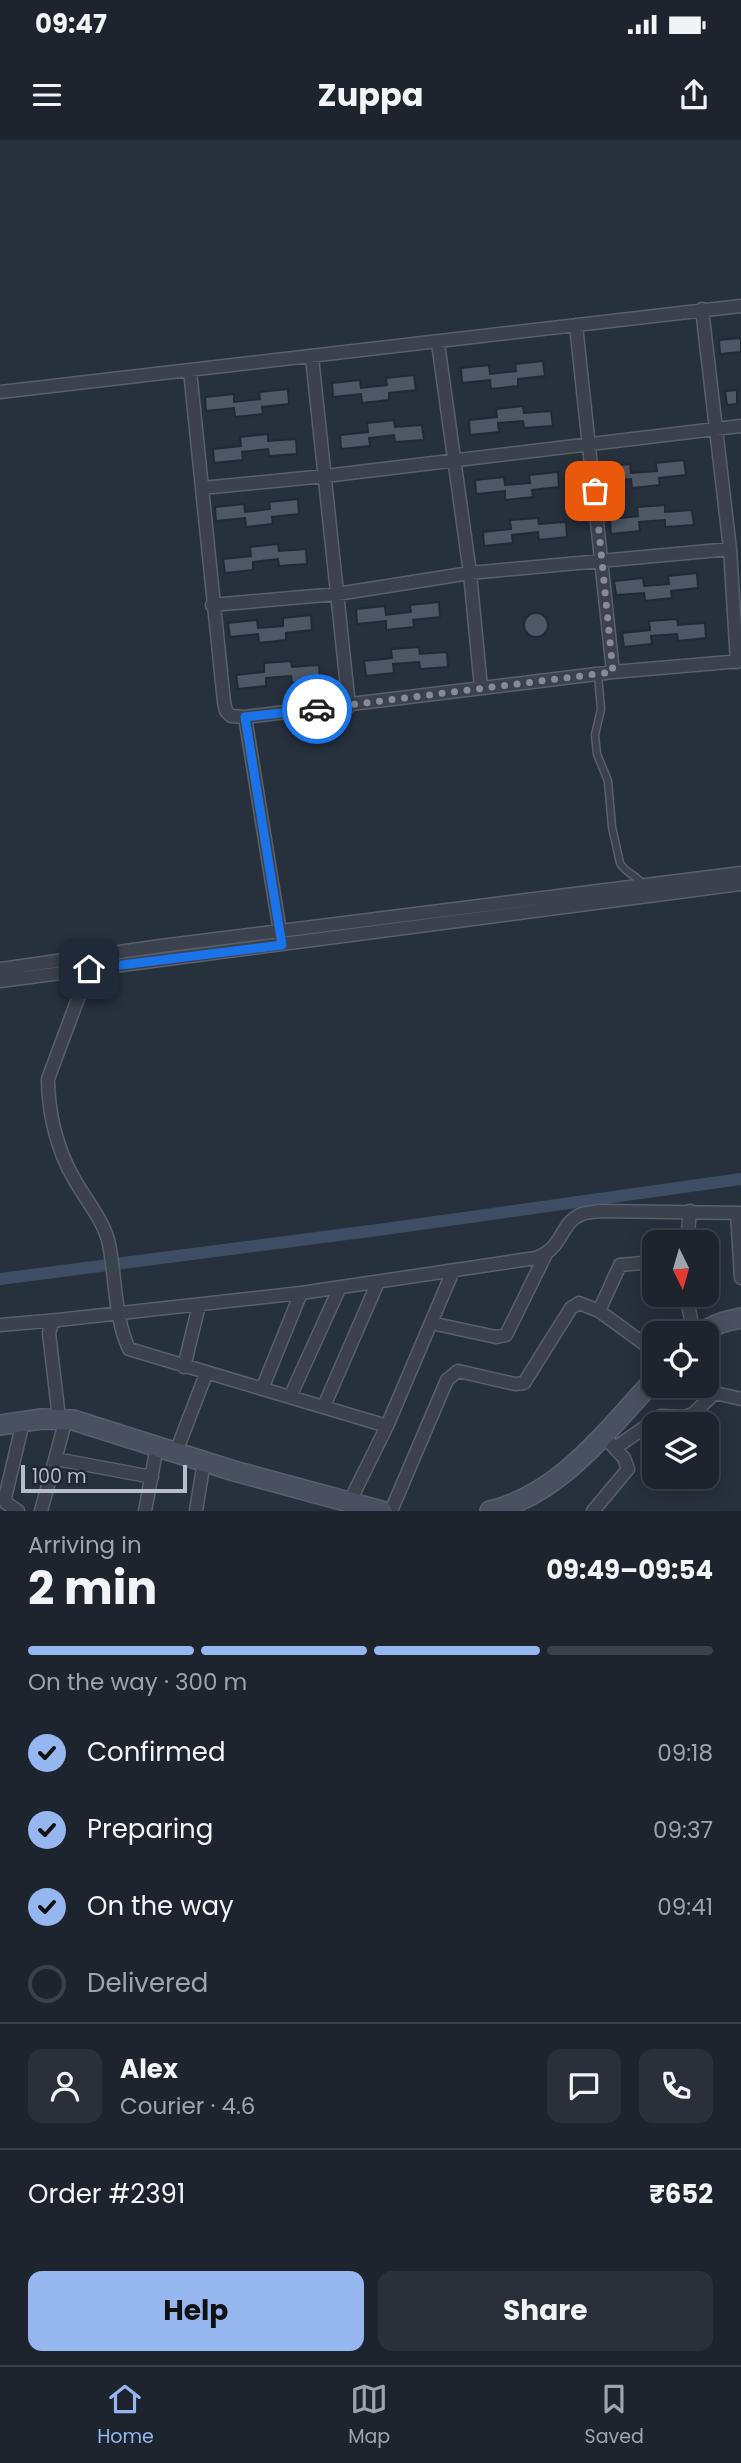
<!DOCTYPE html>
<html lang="en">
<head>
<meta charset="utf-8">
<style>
	body { margin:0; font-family:Poppins,sans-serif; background:#2a303a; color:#f1f3f6; height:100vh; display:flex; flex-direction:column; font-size:26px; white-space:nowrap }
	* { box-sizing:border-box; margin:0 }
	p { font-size:23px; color:#a0a4aa }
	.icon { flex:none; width:38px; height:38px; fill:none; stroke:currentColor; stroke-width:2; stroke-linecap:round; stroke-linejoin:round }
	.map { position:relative; height:1371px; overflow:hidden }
	.drawer { display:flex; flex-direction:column; background:#1d242e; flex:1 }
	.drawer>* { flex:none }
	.needle { width:46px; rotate:175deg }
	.controls { position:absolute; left:642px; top:1090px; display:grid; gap:14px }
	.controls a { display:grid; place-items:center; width:77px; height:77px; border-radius:14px; background:#1d242e; box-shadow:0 4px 18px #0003,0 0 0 2px #3b414a; font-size:35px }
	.scale { position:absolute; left:21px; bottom:18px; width:166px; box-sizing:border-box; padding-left:7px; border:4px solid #b7bdc8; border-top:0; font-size:19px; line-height:24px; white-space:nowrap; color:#b7bdc8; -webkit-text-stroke:5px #1f2732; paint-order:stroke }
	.pin { position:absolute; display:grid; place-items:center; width:60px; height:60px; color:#fff; margin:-30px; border-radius:14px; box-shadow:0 4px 10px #0006 }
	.courier { position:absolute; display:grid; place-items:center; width:70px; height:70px; margin:-35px; border:5px solid #1a73e8; border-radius:50%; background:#fff; color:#222; box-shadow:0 2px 9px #0007 }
	.overview em { font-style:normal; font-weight:700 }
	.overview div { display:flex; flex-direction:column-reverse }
	.overview { display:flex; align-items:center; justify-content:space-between; height:119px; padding:0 28px }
	h1 { font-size:46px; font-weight:700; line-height:52px }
	.bar { display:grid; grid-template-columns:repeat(4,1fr); gap:10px 7px; align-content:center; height:84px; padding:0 28px }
	.bar i { height:9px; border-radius:5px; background:#3b414a }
	.bar .current { background:#95b6ef }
	.bar p { grid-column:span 4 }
	.line { display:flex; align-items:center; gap:18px; padding:0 28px; border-top:2px solid #3b414a }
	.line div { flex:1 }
	.round { display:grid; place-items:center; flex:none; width:74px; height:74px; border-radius:14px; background:#2a303a }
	ol { padding:0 28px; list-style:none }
	li { display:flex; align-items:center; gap:21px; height:77px }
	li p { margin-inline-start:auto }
	li .icon { padding:7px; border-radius:50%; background:#95b6ef; color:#111; stroke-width:4 }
	li:last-child { color:#a0a4aa }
	li i { width:38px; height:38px; border:4px solid #3b414a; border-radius:50% }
	.action { display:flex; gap:14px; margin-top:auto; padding:14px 28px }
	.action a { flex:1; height:80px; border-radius:14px; background:#95b6ef; color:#111; font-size:28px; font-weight:700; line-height:80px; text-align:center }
	.action a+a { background:#2a303a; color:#f1f3f6 }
	.status { display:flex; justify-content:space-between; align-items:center; height:49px; padding:0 35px; background:#1d242e; direction:ltr }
	.status svg { height:19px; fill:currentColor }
	header { display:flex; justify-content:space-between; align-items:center; height:91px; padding:0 28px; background:#1d242e; font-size:32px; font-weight:700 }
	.tabs { display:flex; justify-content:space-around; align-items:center; height:98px; border-top:2px solid #3b414a; background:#1d242e; font-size:19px; color:#a0a4aa }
	.tabs a { display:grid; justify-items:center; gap:4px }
	.tabs .current { color:#95b6ef }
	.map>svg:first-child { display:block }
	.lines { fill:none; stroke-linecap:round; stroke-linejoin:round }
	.canal { stroke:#3e4d64; stroke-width:12 }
	.building { fill:#4d5765; stroke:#212934; stroke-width:2 }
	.lane-casing { stroke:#58606b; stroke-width:9 }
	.street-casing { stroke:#58606b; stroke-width:15 }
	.secondary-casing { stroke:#58606b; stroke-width:22 }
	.lane { stroke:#3b424d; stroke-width:6 }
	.street { stroke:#3b424d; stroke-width:12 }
	.secondary { stroke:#495160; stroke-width:19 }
	.done { stroke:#858c97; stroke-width:7; stroke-dasharray:0 12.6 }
	.route { stroke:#1a73e8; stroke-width:9 }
</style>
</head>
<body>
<div class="status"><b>09:47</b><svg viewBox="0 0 49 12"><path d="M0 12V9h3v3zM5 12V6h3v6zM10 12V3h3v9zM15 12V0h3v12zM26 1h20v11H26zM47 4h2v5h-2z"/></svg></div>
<header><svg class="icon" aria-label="menu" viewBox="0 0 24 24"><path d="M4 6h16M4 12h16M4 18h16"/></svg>Zuppa<svg class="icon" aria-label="share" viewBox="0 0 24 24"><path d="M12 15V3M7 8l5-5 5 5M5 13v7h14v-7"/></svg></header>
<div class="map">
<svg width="741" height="1371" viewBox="0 0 741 1371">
	<rect width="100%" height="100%" fill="#27303d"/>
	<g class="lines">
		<path class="canal" d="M 0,1139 L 378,1090 L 741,1039"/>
	</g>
	<path class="building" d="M 741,198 L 741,212 L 720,214 L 719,200 Z
		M 543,221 L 545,236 L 518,239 L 518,246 L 491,249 L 490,240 L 462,243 L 461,228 L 489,225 L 490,234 L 516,231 L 515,224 Z
		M 414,235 L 416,250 L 389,253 L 389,260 L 362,263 L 361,254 L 333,257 L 332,243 L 360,240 L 361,248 L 387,245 L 386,238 Z
		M 288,249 L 289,264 L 262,267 L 263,274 L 235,277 L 234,268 L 206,271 L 205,257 L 234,254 L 234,262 L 260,259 L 259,252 Z
		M 737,250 L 737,264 L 727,265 L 725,251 Z
		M 523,266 L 524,273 L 551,271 L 553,286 L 524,288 L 523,281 L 498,283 L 499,292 L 470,295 L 469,280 L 497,277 L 496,269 Z
		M 394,280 L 395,287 L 422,285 L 424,300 L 395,302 L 394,295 L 369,298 L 370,306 L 341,309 L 340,295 L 368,292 L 367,283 Z
		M 268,294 L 268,301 L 296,299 L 297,314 L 269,316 L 268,309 L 242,312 L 243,320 L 214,323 L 213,309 L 241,306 L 240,297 Z
		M 684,320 L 686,335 L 659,338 L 660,345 L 632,348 L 631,339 L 603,342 L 602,327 L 630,324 L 631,333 L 657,331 L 656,323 Z
		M 558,332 L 559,347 L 532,350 L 533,357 L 505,360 L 505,351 L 476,354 L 475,340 L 504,337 L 505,345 L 530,343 L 529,335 Z
		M 298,359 L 299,374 L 272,377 L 273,384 L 246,387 L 245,378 L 216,381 L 215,367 L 244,364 L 245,372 L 270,369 L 269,362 Z
		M 665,365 L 665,372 L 692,370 L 694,385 L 665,387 L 665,380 L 639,382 L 640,391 L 611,394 L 610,379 L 638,376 L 637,367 Z
		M 538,378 L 539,384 L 566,382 L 567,397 L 539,400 L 538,392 L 512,395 L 513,403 L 484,406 L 483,392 L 511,389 L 510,380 Z
		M 278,404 L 279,411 L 306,409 L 307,424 L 279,426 L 278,419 L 253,422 L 253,430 L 225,433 L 223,419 L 251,416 L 250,407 Z
		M 697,433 L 698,448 L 671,451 L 672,458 L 645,461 L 644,453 L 616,455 L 614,441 L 643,438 L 644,446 L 669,444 L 668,436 Z
		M 439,462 L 440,477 L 413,480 L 414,487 L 386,490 L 386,481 L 357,484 L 356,469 L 385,466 L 386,475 L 411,472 L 410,465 Z
		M524 485a12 12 0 1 1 24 0a12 12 0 1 1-24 0Z
		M 311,475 L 312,490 L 286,493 L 286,500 L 259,503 L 258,494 L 230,497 L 228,483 L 257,480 L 258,488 L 283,486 L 283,478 Z
		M 677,479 L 678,485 L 705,483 L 706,498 L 678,501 L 677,494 L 651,496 L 652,504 L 624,507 L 622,493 L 650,490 L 649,481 Z
		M 419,507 L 420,514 L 447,512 L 448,527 L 420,529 L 419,522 L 393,524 L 394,533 L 366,536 L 364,521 L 392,518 L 391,509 Z
		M 291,521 L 292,527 L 319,525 L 320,540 L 292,543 L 291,536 L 266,538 L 266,546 L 238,549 L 236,535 L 264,532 L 264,523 Z"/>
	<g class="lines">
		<defs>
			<path id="lane" d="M 598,535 L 601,569 L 595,595 L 597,614 L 608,641 L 612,687 L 620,723 C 625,733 637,735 643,745"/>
			<path id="street" d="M 702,169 L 730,409 L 737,522
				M 576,185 L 613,532
				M 438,203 L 470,433 L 481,548
				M 312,217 L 349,566
				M 190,231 L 224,562 L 226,571 L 231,576 L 245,577 L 613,532 L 741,521
				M 0,252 L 741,166
				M 202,348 L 325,336 L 741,286
				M 212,465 L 337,454 L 470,433 L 730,409
				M 245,577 L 281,798
				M 0,829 L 161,806 L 741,733
				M 89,829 L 48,939 C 48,972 57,1009 73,1037 C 84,1058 104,1080 109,1104 C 116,1138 114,1177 129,1209 L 387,1286
				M 0,841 L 741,744
				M 737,1073 L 741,1138
				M 687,1102 L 690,1071
				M 686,1155 L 694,1194
				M 599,1171 L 620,1125 L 654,1122
				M 431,1183 L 496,1197 L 506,1195 L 546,1114
				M 0,1185 L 58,1180
				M 184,1227 L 199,1165
				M 262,1249 L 301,1153
				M 290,1257 L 340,1147
				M 324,1266 L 378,1142
				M 59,1278 L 49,1193 L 52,1183 L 58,1180 L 301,1153 L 536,1118 C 565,1107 559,1083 582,1074 C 588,1072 595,1072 600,1071 L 741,1073
				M 615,1308 L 661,1276 L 685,1277 L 694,1273 L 715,1253 L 741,1259
				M 176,1312 L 206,1234
				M 56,1319 L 152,1337
				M 349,1363 L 387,1286 L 453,1131
				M 18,1371 L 6,1363 L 5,1358 L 23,1282
				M 41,1371 L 66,1279
				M 145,1371 L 157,1306
				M 196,1371 L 204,1321
				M 391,1371 L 447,1240 L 458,1231 L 515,1244 L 524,1243 L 571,1168 L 579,1163 L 599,1171 L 654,1211
				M 593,1371 L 628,1329 L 624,1318 L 610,1303"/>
			<path id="secondary" d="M 701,1194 C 713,1184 726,1181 741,1178
				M 0,1285 L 41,1279 L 73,1280 L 234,1331 L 382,1371
				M 490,1371 C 561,1354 606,1291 654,1240"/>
		</defs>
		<use href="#lane" class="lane-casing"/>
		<use href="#street" class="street-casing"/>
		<use href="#secondary" class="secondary-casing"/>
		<use href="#lane" class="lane"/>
		<use href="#street" class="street"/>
		<use href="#secondary" class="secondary"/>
	</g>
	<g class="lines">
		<path class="done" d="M 317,569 L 613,532 L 595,351"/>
		<path class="route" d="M 89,829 L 282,805 L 245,577 L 317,569"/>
	</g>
</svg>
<div class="controls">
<a><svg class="needle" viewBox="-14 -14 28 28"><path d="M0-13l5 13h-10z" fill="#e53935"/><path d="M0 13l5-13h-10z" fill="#a0a4aa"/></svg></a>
<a><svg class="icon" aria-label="locate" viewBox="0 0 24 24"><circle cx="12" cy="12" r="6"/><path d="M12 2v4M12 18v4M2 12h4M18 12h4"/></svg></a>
<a><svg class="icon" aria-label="layers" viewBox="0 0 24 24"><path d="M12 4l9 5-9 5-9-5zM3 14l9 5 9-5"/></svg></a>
</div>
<div class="scale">100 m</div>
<div class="pin" style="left:595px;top:351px;background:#ea580c"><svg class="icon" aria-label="bag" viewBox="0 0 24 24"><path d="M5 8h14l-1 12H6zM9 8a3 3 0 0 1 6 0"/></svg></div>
<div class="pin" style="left:89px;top:829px;background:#1f2937"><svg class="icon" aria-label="home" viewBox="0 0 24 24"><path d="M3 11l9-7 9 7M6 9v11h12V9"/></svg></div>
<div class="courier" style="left:317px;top:569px"><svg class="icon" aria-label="car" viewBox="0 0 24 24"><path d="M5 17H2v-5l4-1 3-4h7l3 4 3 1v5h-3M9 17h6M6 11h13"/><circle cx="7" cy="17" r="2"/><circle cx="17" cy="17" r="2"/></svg></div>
</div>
<section class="drawer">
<div class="overview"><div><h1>2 min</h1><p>Arriving in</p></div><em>09:49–09:54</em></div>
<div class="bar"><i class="current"></i><i class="current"></i><i class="current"></i><i></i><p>On the way · 300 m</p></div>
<ol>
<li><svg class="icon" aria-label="check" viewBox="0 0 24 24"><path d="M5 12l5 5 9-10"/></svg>Confirmed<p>09:18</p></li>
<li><svg class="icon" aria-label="check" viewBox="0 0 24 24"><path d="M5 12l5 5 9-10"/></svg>Preparing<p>09:37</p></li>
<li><svg class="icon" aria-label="check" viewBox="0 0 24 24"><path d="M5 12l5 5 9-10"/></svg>On the way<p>09:41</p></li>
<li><i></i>Delivered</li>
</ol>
<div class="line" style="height:126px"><a class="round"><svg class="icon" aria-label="person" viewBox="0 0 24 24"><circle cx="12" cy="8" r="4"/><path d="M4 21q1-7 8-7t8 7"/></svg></a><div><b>Alex</b><p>Courier · 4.6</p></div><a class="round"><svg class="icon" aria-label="chat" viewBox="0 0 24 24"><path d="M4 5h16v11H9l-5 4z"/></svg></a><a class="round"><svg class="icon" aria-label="phone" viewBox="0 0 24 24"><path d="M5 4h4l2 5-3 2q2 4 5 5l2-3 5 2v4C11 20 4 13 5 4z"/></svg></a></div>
<div class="line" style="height:91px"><div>Order #2391</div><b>₹652</b></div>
<div class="action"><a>Help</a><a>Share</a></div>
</section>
<nav class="tabs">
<a class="current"><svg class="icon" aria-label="home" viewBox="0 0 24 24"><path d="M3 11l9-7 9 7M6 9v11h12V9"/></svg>Home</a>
<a><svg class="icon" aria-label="map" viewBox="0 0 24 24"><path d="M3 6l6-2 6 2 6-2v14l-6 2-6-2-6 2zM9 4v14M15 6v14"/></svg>Map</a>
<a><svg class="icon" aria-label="saved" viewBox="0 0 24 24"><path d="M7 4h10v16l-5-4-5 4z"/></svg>Saved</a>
</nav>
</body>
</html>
